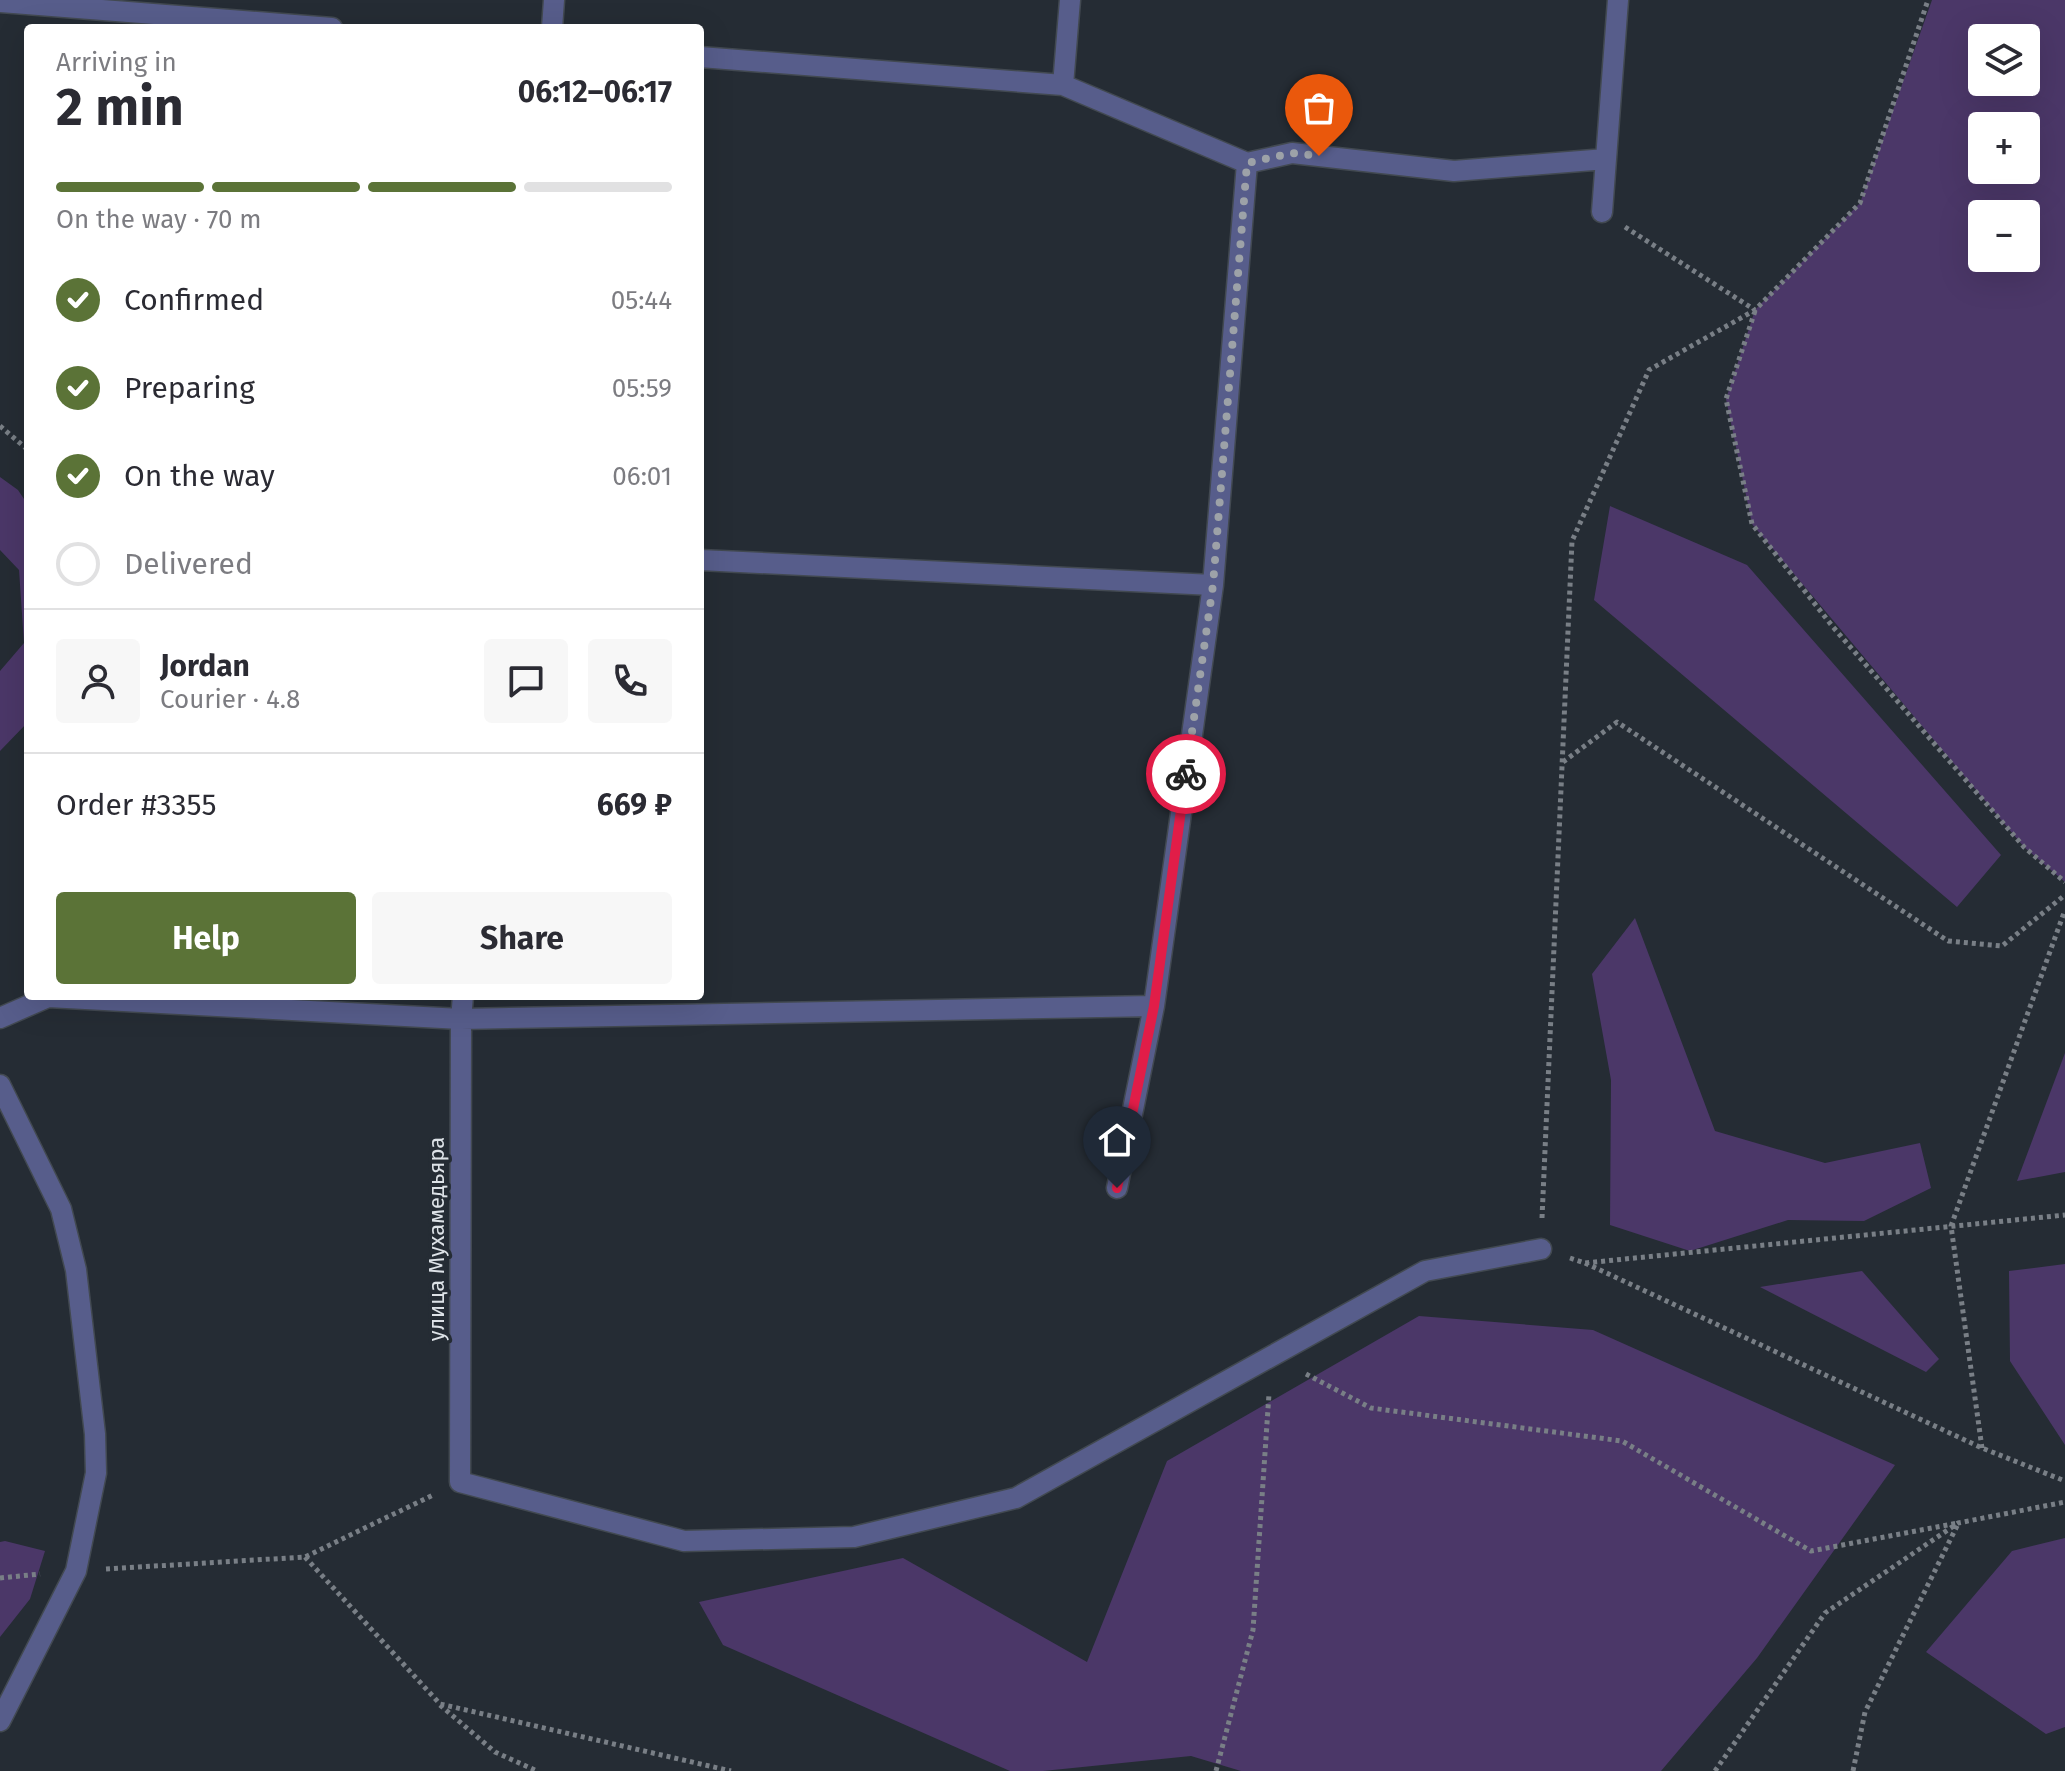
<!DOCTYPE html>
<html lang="en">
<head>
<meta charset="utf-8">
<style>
	body { margin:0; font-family:"Fira Sans",sans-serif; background:#f7f7f7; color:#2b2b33; height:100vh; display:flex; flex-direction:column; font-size:30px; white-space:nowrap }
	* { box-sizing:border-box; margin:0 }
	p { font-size:26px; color:#7c7c81 }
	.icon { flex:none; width:44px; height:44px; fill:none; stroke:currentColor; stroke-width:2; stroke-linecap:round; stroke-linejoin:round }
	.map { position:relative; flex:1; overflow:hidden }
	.drawer { position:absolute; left:24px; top:24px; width:680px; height:976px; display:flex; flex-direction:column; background:#fff; border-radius:8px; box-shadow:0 8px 32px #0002 }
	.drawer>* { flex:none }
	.controls { position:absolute; left:1968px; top:24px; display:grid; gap:16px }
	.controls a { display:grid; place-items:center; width:72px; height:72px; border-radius:8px; background:#fff; box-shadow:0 8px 32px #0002; font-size:40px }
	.pin { position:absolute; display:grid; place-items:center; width:68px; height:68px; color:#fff; margin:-82px -34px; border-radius:50% 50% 50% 0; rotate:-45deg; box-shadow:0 0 8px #0007 }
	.pin .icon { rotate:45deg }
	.courier { position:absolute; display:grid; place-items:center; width:80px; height:80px; margin:-40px; border:6px solid #e11d48; border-radius:50%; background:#fff; color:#222; box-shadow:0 2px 10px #0007 }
	.headline em { font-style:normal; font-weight:700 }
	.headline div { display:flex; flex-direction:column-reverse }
	.headline { display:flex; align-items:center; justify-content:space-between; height:136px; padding:0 32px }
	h1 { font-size:52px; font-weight:700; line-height:60px }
	.bar { display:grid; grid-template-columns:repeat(4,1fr); gap:12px 8px; align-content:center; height:96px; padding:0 32px }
	.bar i { height:10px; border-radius:6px; background:#e1e1e2 }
	.bar .selected { background:#5b7337 }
	.bar p { grid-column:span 4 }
	.line { display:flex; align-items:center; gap:20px; padding:0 32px; border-top:2px solid #e1e1e2 }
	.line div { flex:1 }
	.round { display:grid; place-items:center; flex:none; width:84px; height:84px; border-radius:8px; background:#f7f7f7 }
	ol { padding:0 32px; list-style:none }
	li { display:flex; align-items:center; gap:24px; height:88px }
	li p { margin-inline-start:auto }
	li .icon { padding:8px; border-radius:50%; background:#5b7337; color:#fff; stroke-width:4 }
	li:last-child { color:#7c7c81 }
	li i { width:44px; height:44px; border:4px solid #e1e1e2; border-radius:50% }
	.button { display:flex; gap:16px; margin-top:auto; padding:16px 32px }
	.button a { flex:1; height:92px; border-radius:8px; background:#5b7337; color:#fff; font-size:32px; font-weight:700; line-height:92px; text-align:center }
	.button a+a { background:#f7f7f7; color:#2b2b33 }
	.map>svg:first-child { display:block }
	.green { fill:#4b3768; fill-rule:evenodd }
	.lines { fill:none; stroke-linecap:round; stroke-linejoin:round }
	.minor-casing { stroke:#424951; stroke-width:23 }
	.path { stroke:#797f86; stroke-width:5; stroke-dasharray:4 4; stroke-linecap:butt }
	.minor { stroke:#575d8b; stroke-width:20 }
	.done { stroke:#9da2a8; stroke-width:8; stroke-dasharray:0 14.4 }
	.route { stroke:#e11d48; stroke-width:10 }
	.labels { text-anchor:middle; stroke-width:7; stroke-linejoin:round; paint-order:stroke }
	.street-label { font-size:22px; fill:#dde2e7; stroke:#252c34 }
</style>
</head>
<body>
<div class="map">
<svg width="2065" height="1771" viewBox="0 0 2065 1771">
	<rect width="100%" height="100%" fill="#252c34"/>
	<path class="green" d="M 1932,0 L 2065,0 L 2065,882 L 2024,847 L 1752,524 L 1726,399 L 1755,310 L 1860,203 ZM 1982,38 L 2026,38 L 2026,82 L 1982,82 ZM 1982,126 L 2026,126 L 2026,170 L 1982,170 ZM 1982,214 L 2026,214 L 2026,258 L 1982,258 Z
		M 0,477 L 18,490 L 28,505 L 28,722 L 0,751 L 0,671 L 24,643 L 19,570 L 0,550 Z
		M 1610,506 L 1747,565 L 2001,855 L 1957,907 L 1594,600 Z
		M 1635,918 L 1715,1131 L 1825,1163 L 1920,1143 L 1931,1188 L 1864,1221 L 1788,1220 L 1690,1251 L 1610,1225 L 1611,1080 L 1592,974 Z
		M 2065,1053 L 2065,1172 L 2017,1181 Z
		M 2065,1264 L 2065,1445 L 2010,1361 L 2009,1271 Z
		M 1862,1271 L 1939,1359 L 1926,1372 L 1760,1287 Z
		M 1419,1316 L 1593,1330 L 1895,1465 L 1757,1658 L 1661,1771 L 1241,1771 L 1191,1756 L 1043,1771 L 1010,1771 L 723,1645 L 699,1602 L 903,1558 L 1087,1662 L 1167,1461 Z
		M 2065,1538 L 2065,1727 L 2046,1734 L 1926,1652 L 2012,1551 Z
		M 5,1541 L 45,1551 L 30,1599 L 0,1637 L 0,1542 Z"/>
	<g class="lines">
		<defs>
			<path id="minor" d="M 0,2 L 332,28
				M 552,28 L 554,0
				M 700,57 L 1063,85 L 1247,163 L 1292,153 L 1454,171 L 1606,159
				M 1063,85 L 1070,0
				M 1602,212 L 1618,0
				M 700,560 L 1213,585
				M 463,996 L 461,1019 L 460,1482 L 684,1541 L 854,1537 L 1016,1498 L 1425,1271 L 1541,1249
				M 0,1018 L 48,997 L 461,1019 L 1154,1006
				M 0,1085 L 61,1209 L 76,1270 L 95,1434 L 96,1473 L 76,1571 L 0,1721
				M 1117,1188 L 1154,1006 L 1213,585 L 1247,163"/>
		</defs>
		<use href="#minor" class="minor-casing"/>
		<path class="path" d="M 1625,227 L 1755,310
			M 1755,311 L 1726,399 L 1752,524 L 1833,627 L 2024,847 L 2065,882
			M 0,426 L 28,450
			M 1563,762 L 1617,722 L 1948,941 L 2002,946 L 2065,895
			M 1542,1218 L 1572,541 L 1649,370 L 1755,310 L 1860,203 L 1928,0
			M 1570,1258 L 1585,1263 L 2065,1215
			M 1585,1263 L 1982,1448 L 2065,1481
			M 1306,1374 L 1371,1408 L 1622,1441 L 1811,1551 L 1958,1523
			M 1982,1448 L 1951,1226 L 2065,910
			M 305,1557 L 440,1704 L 731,1771
			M 106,1569 L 305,1557 L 433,1495
			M 0,1578 L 40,1574
			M 440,1705 L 495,1752 L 537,1771
			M 1216,1771 L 1253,1630 L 1269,1394
			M 1715,1771 L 1825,1613 L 1958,1523 L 2065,1502
			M 1853,1771 L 1865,1712 L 1958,1524"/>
		<use href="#minor" class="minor"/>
	</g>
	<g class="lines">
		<path class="done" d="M 1186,774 L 1213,585 L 1247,163 L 1292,153 L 1319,156"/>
		<path class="route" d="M 1117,1188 L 1154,1006 L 1186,774"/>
	</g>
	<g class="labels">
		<g class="street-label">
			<text transform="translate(436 1239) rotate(-90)" y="8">улица Мухамедьяра</text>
		</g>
	</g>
</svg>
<div class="controls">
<a><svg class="icon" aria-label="layers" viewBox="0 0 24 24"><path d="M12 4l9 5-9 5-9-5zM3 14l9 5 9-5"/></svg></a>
<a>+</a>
<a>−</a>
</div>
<div class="pin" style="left:1319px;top:156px;background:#ea580c"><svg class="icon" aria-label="bag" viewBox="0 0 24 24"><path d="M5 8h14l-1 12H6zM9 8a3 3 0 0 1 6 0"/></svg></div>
<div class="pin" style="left:1117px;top:1188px;background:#1f2937"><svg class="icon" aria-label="home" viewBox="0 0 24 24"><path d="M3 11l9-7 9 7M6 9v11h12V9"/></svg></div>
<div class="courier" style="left:1186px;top:774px"><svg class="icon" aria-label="bike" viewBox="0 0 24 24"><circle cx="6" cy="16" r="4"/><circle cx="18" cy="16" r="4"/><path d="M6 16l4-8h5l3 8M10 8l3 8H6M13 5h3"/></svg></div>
<section class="drawer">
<div class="headline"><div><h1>2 min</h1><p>Arriving in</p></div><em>06:12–06:17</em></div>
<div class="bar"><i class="selected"></i><i class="selected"></i><i class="selected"></i><i></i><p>On the way · 70 m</p></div>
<ol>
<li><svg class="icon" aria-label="check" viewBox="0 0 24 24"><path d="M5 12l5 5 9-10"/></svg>Confirmed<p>05:44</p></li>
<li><svg class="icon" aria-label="check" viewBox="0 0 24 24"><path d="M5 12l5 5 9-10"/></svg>Preparing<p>05:59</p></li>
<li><svg class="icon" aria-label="check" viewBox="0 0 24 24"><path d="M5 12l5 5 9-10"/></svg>On the way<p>06:01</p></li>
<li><i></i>Delivered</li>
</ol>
<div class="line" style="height:144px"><a class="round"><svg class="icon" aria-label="person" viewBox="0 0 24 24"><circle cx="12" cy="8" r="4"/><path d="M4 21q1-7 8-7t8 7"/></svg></a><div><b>Jordan</b><p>Courier · 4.8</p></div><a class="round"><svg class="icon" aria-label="chat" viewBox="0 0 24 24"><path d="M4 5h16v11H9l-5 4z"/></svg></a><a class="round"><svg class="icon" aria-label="phone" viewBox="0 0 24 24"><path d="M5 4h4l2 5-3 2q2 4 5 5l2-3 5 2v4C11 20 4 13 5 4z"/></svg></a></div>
<div class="line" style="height:104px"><div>Order #3355</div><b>669 ₽</b></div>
<div class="button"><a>Help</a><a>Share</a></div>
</section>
</div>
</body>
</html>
